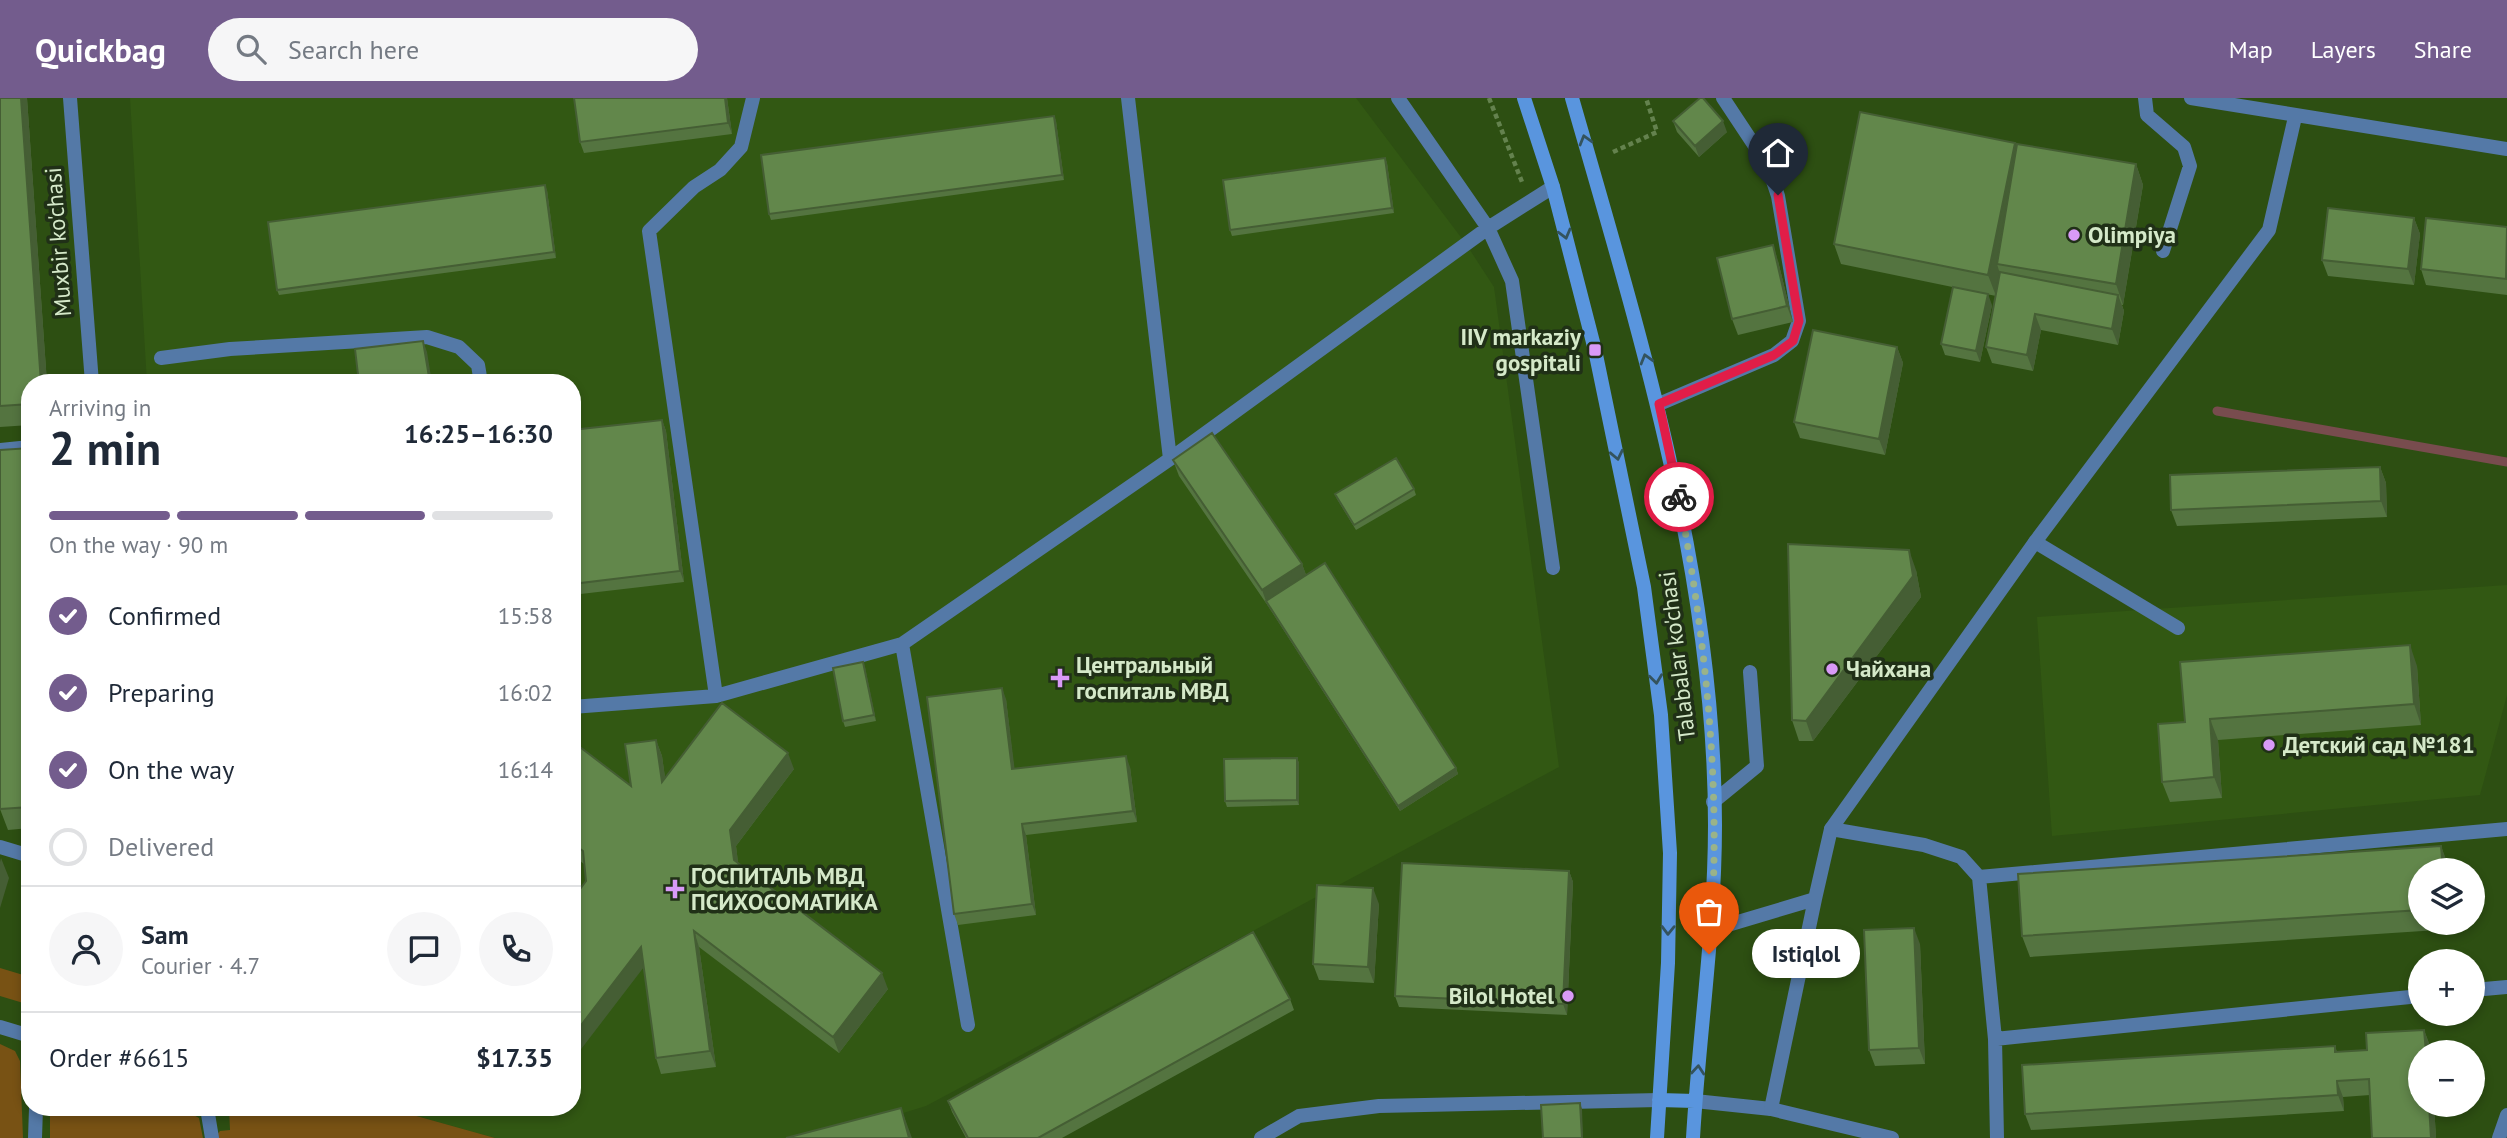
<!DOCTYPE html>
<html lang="en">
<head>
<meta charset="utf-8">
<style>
	body { margin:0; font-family:"PT Sans",sans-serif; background:#f6f6f7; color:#1f2937; height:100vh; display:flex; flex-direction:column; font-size:26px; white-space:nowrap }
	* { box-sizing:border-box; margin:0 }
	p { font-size:23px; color:#747a83 }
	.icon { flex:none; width:38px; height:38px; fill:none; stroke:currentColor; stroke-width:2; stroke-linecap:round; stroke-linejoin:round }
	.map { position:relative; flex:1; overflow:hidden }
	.panel { position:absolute; left:21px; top:276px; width:560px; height:742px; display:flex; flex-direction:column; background:#fff; border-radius:28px; box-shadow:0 4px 10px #0003 }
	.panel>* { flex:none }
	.fabs { position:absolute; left:2408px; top:760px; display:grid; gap:14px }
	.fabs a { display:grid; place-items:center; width:77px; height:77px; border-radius:50%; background:#fff; box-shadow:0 4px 10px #0003; font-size:35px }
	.pin { position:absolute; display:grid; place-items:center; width:60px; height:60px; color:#fff; margin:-72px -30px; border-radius:50% 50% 50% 0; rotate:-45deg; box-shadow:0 0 7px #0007 }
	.pin .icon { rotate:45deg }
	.courier { position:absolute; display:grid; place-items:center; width:70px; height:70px; margin:-35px; border:5px solid #e11d48; border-radius:50%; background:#fff; color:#222; box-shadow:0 2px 9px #0007 }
	.bubble { position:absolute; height:49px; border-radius:24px; background:#fff; box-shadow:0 4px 10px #0003; font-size:23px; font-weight:600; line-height:49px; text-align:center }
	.summary em { font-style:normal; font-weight:600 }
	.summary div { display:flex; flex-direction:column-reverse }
	.summary { display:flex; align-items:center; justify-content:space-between; height:119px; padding:0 28px }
	h1 { font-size:46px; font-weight:600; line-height:52px }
	.bar { display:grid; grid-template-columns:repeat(4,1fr); gap:10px 7px; align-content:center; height:84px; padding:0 28px }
	.bar i { height:9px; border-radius:5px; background:#e0e1e3 }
	.bar .active { background:#735c8d }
	.bar p { grid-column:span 4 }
	.line { display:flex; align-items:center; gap:18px; padding:0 28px; border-top:2px solid #e0e1e3 }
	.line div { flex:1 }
	.round { display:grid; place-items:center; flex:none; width:74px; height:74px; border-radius:37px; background:#f6f6f7 }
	ol { padding:0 28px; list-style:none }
	li { display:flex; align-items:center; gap:21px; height:77px }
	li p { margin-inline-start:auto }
	li .icon { padding:7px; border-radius:50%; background:#735c8d; color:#fff; stroke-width:4 }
	li:last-child { color:#747a83 }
	li i { width:38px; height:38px; border:4px solid #e0e1e3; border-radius:50% }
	header { display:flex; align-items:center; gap:42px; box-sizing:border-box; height:98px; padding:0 35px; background:#735c8d; color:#fff }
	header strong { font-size:33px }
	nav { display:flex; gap:38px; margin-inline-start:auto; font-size:24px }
	.search { width:490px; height:63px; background:#f6f6f7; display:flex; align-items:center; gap:18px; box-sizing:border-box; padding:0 24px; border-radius:38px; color:#747a83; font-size:26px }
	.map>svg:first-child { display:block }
	.built { fill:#325813 }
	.green { fill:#785214 }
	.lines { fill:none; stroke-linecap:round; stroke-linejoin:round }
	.stream { stroke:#784c4e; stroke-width:9 }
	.path { stroke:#64824e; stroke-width:4.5; stroke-dasharray:5 3.5; stroke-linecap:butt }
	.lane { stroke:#5479a7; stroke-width:14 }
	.street { stroke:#5479a7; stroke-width:14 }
	.secondary { stroke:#5995de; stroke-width:14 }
	.wall { fill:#547440 }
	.shaded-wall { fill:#455e34 }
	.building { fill:#62874b; stroke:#455e34; stroke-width:2 }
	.oneway { stroke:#34535d }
	.done { stroke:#9ab389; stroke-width:7; stroke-dasharray:0 12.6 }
	.route { stroke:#e11d48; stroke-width:9 }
	.poi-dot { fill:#d99af7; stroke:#203017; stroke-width:2.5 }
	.labels { text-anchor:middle; stroke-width:7; stroke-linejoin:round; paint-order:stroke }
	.poi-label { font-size:23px; font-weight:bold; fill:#d5e9c9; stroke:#203017; text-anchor:start }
	.street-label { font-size:23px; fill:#d5e9c9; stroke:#203017 }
</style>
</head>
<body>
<header>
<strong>Quickbag</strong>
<div class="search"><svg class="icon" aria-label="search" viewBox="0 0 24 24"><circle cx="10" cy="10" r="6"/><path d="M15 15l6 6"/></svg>Search here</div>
<nav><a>Map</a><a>Layers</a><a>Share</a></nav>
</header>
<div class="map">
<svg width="2507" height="1040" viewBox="0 0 2507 1040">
	<rect width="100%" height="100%" fill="#2d4f12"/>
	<path class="built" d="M 130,0 L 1356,0 L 1466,146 L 1494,189 L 1559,669 L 926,1008 L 822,1040 L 495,1040 L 388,1010 L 572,1010 L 572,285 L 147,285 Z
		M 2507,487 L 2507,597 L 2480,697 L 2052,738 L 2037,519 Z"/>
	<path class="green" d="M 0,870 L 30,879 L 30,907 L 0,898 Z
		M 0,946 L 15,953 L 20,963 L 23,1040 L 0,1040 Z
		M 50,1010 L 181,1010 L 199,1020 L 203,1040 L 50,1040 Z
		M 229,1010 L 388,1010 L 495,1040 L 214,1040 L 220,1033 L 230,1032 Z"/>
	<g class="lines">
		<path class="stream" d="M 2217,313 L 2507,364"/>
		<path class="path" d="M 1489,0 L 1522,84
			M 1613,54 L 1657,34 L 1646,0"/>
		<path class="lane" d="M 70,0 L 92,285
			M 1128,0 L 1170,361
			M 1398,0 L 1488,130 L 1512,183 L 1553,470
			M 2145,0 L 2147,17 L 2184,49 L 2190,68 L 2163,153
			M 161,260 L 230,251 L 427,239 L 459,249 L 478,267 L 481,285
			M 1659,306 L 1774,257 L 1792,243 L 1799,223 L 1778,98 L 1768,68 L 1723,0
			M 0,352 L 30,349
			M 2035,444 L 2178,530
			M 902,546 L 968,927
			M 716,598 L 649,133 L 694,89 L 720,72 L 741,49 L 753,0
			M 572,609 L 716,598 L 902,546 L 1170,361 L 1488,130 L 1553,89
			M 1713,704 L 1757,668 L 1750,574
			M 1831,731 L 1924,747 L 1961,759 L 1979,779
			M 0,749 L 30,758
			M 2473,892 L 2507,889
			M 0,929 L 30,938
			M 1995,941 L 2420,898
			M 1695,1003 L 1771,1011 L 1892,1040
			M 207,1010 L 212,1040
			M 35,1040 L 36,1010
			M 1261,1040 L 1299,1018 L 1379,1008 L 1659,1002
			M 1997,1040 L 1995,941 L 1979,779 L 2507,731
			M 2499,1040 L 2507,1017"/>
		<path class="street" d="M 2191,0 L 2507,51
			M 1711,832 L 1815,801 L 1831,731 L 2035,444 L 2269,132 L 2295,19
			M 1771,1011 L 1815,801"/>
		<path class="secondary" d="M 1524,0 L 1553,89 L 1595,252 L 1644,489 L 1661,617 L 1670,755 L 1668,865 L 1657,1040
			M 1572,0 C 1640,237 1715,478 1715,727 C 1715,832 1699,936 1693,1040
			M 1659,1002 L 1695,1003"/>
	</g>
	<path class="wall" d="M 0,0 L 27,0 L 47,285 L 30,285 L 30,327 L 0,329 Z
		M 727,0 L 732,36 L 584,55 L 580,44 Z
		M 1054,18 L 1056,23 L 1064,82 L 771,122 L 769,116 Z
		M 1673,23 L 1727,34 L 1699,59 L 1677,34 Z
		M 2017,50 L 2136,66 L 2143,87 L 2123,207 L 2122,207 L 2124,213 L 2118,247 L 2041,232 L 2033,273 L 1992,265 L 1986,249 L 1996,198 L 1841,166 L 1834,146 Z
		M 1385,60 L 1387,65 L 1394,115 L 1232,138 L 1230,132 Z
		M 547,92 L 556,160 L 279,197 L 277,192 Z
		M 2414,120 L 2420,136 L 2414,187 L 2328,178 L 2322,162 Z
		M 2507,129 L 2507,197 L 2426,187 L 2421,171 Z
		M 1778,163 L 1793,224 L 1738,237 L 1732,221 Z
		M 1992,207 L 1980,264 L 1945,257 L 1941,246 Z
		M 1897,249 L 1903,265 L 1885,357 L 1800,340 L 1794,324 Z
		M 662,322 L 666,333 L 684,484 L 572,497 L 572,332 Z
		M 30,350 L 30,730 L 8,732 L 0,711 Z
		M 1173,362 L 1302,466 L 1306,477 L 1456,670 L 1458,676 L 1400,713 L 1268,508 L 1179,378 Z
		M 2380,369 L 2386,385 L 2387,419 L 2177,428 L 2171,412 Z
		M 1414,391 L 1416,397 L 1356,432 L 1337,401 L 1335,396 Z
		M 1916,472 L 1921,499 L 1813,643 L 1799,643 L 1792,622 Z
		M 863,564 L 876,623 L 845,629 L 843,623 Z
		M 2417,568 L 2421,627 L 2218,642 L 2222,700 L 2170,704 L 2162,684 L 2185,624 Z
		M 1006,601 L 1014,671 L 1130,669 L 1137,724 L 1026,737 L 1036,817 L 958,827 L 954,816 Z
		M 656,642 L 662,658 L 665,680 L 794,671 L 736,748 L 738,765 L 888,891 L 839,955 L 699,849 L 716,969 L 661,976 L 656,960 L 644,870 L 586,783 L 584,766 L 572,757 L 572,643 L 631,688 Z
		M 1297,660 L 1299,665 L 1299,707 L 1227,709 L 1225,703 Z
		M 2441,748 L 2449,772 L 2420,772 L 2420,824 L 2453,824 L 2453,831 L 2030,859 L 2022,838 L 2018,776 Z
		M 1569,773 L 1573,784 L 1567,917 L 1399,909 L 1395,898 Z
		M 1379,806 L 1374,885 L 1319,882 L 1313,866 Z
		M 1920,846 L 1925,966 L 1875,968 L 1869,952 Z
		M 1290,901 L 1294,912 L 1062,1040 L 966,1040 L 952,1014 L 948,1003 Z
		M 2424,932 L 2430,948 L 2430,954 L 2420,954 L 2434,1006 L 2436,1040 L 2372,1040 L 2370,997 L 2343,999 L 2344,1013 L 2031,1032 L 2025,1016 L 2335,948 L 2337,954 L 2367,952 Z"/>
	<path class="shaded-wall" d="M 21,0 L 27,0 L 47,285 L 41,285 Z
		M 725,0 L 727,0 L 732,36 L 728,25 Z
		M 1054,18 L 1056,23 L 1064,82 L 1062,77 Z
		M 1723,23 L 1727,34 L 1699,59 L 1695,48 Z
		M 2015,45 L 2023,66 L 1997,166 L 2000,176 L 1996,198 L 1988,177 Z
		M 1385,60 L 1387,65 L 1394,115 L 1392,110 Z
		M 2136,66 L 2143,87 L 2123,207 L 2116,186 Z
		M 545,87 L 547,92 L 556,160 L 554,154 Z
		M 2414,120 L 2420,136 L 2414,187 L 2408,171 Z
		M 1773,147 L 1778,163 L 1793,224 L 1787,208 Z
		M 1988,196 L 1992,207 L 1980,264 L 1976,253 Z
		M 2118,197 L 2124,213 L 2118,247 L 2112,231 Z
		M 2035,216 L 2041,232 L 2033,273 L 2027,257 Z
		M 423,243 L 427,254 L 432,285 L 430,285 Z
		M 1897,249 L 1903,265 L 1885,357 L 1879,341 Z
		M 662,322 L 666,333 L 684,484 L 680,473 Z
		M 2380,369 L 2386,385 L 2387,419 L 2381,403 Z
		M 1909,452 L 1916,472 L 1921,499 L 1813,643 L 1806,623 Z
		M 1302,466 L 1308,482 L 1266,503 L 1262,492 Z
		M 2410,547 L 2417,568 L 2421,627 L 2414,606 Z
		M 863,564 L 865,569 L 876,623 L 874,617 Z
		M 1002,590 L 1006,601 L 1016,682 L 1012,671 Z
		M 2210,621 L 2218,642 L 2222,700 L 2214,679 Z
		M 656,642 L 662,658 L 668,700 L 662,684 Z
		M 788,655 L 794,671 L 736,748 L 740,778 L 734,762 L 730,732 Z
		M 1126,658 L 1130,669 L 1137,724 L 1133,713 Z
		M 1297,660 L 1299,665 L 1299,707 L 1297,702 Z
		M 1456,670 L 1458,676 L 1400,713 L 1398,708 Z
		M 1022,726 L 1026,737 L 1036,817 L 1032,806 Z
		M 2441,748 L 2449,769 L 2449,772 L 2443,772 Z
		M 1,760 L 9,780 L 0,810 L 0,764 Z
		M 1569,773 L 1573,784 L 1567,917 L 1563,906 Z
		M 1373,790 L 1379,806 L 1374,885 L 1368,869 Z
		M 1914,830 L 1920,846 L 1925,966 L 1919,950 Z
		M 694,833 L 699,849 L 716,969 L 710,953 Z
		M 641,849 L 647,865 L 572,963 L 572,939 Z
		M 882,875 L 888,891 L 839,955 L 833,939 Z
		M 2424,932 L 2430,948 L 2430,954 L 2426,954 Z
		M 2337,983 L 2343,999 L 2344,1013 L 2338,997 Z
		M 1580,1005 L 1582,1011 L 1583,1040 L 1582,1040 Z
		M 2429,1006 L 2434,1006 L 2436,1040 L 2431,1040 Z
		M 901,1010 L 912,1040 L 909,1040 Z"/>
	<path class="building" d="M 0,0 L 21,0 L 41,285 L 30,285 L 30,306 L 0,308 Z
		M 574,0 L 725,0 L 728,25 L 580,44 Z
		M 1700,0 L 1703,0 L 1723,23 L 1695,48 L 1673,23 Z
		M 1860,14 L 2015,45 L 1988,177 L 1834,146 Z
		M 1054,18 L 1062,77 L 769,116 L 761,57 Z
		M 2017,46 L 2136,66 L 2116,186 L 1997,166 Z
		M 1385,60 L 1392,110 L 1230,132 L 1223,82 Z
		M 545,87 L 554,154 L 277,192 L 268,124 Z
		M 2328,110 L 2414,120 L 2408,171 L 2322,162 Z
		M 2426,120 L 2507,129 L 2506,181 L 2421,171 Z
		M 1773,147 L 1787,208 L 1732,221 L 1717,160 Z
		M 2000,174 L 2118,197 L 2112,231 L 2035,216 L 2027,257 L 1986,249 Z
		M 1953,189 L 1988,196 L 1976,253 L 1941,246 Z
		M 1813,232 L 1897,249 L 1879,341 L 1794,324 Z
		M 423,243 L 430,285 L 359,285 L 355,251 Z
		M 662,322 L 680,473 L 572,486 L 572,332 Z
		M 1212,335 L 1302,466 L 1262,492 L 1173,362 Z
		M 30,350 L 30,709 L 0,711 L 0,352 Z
		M 1396,360 L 1414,391 L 1354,427 L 1335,396 Z
		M 2380,369 L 2381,403 L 2171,412 L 2170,377 Z
		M 1788,446 L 1909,452 L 1913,478 L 1806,623 L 1792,622 Z
		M 1325,465 L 1456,670 L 1398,708 L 1266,503 Z
		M 2410,547 L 2414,606 L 2210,621 L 2214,679 L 2162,684 L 2158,626 L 2185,624 L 2180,564 Z
		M 863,564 L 874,617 L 843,623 L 833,570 Z
		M 1002,590 L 1012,671 L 1126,658 L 1133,713 L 1022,726 L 1032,806 L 954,816 L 927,599 Z
		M 722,605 L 788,655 L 730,732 L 734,762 L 882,875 L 833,939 L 694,833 L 710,953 L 656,960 L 641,849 L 572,939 L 572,802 L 586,783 L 583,753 L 572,745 L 572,643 L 631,688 L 625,646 L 656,642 L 662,684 Z
		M 1297,660 L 1297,702 L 1225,703 L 1224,661 Z
		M 2441,748 L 2443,772 L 2420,772 L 2420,812 L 2022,838 L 2018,776 Z
		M 1402,765 L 1569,773 L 1563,906 L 1395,898 Z
		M 1317,787 L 1373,790 L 1368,869 L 1313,866 Z
		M 1914,830 L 1919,950 L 1869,952 L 1864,832 Z
		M 1253,834 L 1290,901 L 1038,1040 L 968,1040 L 948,1003 Z
		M 2424,932 L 2426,954 L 2420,954 L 2420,1006 L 2429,1006 L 2431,1040 L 2372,1040 L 2369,981 L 2337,983 L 2338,997 L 2025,1016 L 2022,967 L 2335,948 L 2335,954 L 2367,952 L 2366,935 Z
		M 1580,1005 L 1582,1040 L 1543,1040 L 1541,1007 Z
		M 901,1010 L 909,1040 L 786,1040 Z"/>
	<defs><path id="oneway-chevron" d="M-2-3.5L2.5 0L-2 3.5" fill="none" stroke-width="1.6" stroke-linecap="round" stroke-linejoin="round" transform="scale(1.75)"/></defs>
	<g class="oneway">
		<use href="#oneway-chevron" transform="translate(1585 42) rotate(-106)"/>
		<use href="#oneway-chevron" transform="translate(1565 136) rotate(75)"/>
		<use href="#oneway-chevron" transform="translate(1646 261) rotate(-106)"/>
		<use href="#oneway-chevron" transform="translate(1617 357) rotate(78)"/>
		<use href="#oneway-chevron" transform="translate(1656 581) rotate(83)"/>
		<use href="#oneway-chevron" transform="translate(1668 832) rotate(91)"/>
		<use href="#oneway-chevron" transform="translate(1698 972) rotate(-85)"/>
	</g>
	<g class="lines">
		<path class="done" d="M 1679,399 C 1707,549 1723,704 1709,856"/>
		<path class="route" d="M 1679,399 L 1659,306 L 1774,257 L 1793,243 L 1799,223 L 1778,97"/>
	</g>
	<g class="poi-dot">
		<circle cx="2074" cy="137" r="7"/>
		<rect x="1588" y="245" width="14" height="14" rx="3.5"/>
		<circle cx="1832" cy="571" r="7"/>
		<path d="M1056.5 569.5h7v7h7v7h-7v7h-7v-7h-7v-7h7z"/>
		<circle cx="2269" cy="647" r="7"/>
		<path d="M671.5 780.5h7v7h7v7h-7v7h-7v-7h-7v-7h7z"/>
		<circle cx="1568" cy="898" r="7"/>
	</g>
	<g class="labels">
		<g class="poi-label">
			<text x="2088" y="145">Olimpiya</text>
			<text x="1581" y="247" text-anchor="end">IIV markaziy<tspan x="1581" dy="26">gospitali</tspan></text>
			<text x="1076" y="575">Центральный<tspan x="1076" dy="26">госпиталь МВД</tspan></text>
			<text x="1846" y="579">Чайхана</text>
			<text x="2283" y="655">Детский сад №181</text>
			<text x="691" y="786">ГОСПИТАЛЬ МВД<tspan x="691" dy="26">ПСИХОСОМАТИКА</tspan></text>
			<text x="1554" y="906" text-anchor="end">Bilol Hotel</text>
		</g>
		<g class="street-label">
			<text transform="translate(58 144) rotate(-94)" y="8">Muxbir ko'chasi</text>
			<text transform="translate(1677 558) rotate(-97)" y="8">Talabalar ko'chasi</text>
		</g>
	</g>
</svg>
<div class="fabs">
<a><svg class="icon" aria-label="layers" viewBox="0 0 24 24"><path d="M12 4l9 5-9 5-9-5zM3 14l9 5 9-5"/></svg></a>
<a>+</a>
<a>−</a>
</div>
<div class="pin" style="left:1709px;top:856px;background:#ea580c"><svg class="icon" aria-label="bag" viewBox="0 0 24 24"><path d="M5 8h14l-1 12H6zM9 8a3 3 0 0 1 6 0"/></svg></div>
<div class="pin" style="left:1778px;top:97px;background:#1f2937"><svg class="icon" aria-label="home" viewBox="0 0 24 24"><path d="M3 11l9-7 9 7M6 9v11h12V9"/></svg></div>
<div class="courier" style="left:1679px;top:399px"><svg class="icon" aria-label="bike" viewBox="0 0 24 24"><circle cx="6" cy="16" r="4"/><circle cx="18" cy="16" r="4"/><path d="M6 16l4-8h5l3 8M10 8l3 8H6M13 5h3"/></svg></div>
<div class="bubble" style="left:1752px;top:831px;width:108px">Istiqlol</div>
<section class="panel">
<div class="summary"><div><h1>2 min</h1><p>Arriving in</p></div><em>16:25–16:30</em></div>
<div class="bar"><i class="active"></i><i class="active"></i><i class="active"></i><i></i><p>On the way · 90 m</p></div>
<ol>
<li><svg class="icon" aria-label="check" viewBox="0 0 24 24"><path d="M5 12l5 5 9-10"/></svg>Confirmed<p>15:58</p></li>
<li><svg class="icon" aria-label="check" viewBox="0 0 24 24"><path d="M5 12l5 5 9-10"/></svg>Preparing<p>16:02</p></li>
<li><svg class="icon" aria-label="check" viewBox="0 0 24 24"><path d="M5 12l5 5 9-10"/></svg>On the way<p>16:14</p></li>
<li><i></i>Delivered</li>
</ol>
<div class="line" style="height:126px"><a class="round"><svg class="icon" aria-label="person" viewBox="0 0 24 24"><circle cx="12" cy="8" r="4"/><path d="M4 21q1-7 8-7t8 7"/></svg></a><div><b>Sam</b><p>Courier · 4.7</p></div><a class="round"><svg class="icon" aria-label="chat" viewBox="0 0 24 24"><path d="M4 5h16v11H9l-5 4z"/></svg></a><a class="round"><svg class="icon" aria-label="phone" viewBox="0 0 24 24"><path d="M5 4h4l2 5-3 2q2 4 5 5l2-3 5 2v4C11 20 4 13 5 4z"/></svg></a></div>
<div class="line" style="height:91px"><div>Order #6615</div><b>$17.35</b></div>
</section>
</div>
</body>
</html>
